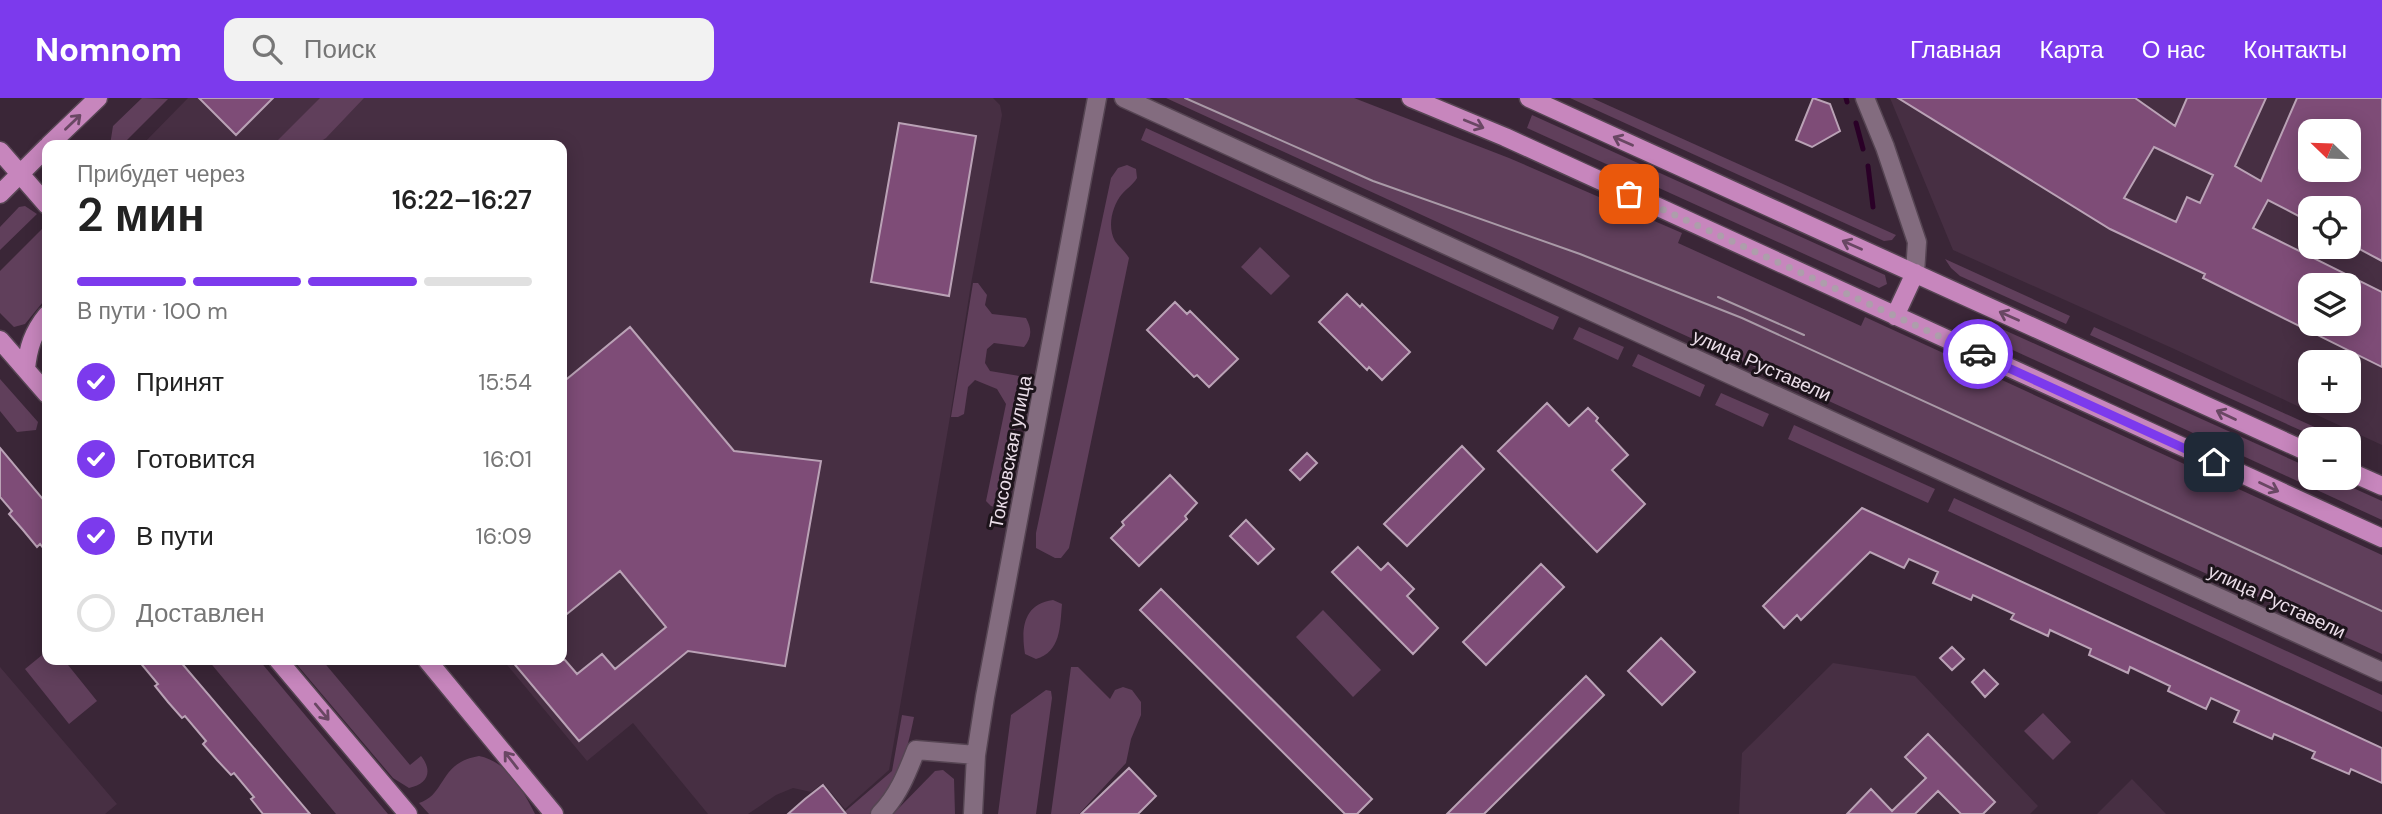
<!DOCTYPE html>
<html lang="ru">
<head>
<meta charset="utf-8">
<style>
	body { margin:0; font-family:"DM Sans",sans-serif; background:#f2f2f2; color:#222; height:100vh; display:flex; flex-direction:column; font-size:26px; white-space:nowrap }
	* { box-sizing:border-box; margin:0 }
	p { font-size:23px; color:#767676 }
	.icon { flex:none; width:38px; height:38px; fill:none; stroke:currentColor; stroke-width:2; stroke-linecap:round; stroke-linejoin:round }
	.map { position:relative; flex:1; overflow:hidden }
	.details { position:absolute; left:42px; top:42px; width:525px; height:525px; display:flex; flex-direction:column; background:#fff; border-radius:14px; box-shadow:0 4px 18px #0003 }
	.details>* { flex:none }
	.needle { width:46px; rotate:293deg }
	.controls { position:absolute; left:2298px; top:21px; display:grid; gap:14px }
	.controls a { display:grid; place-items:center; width:63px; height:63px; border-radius:14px; background:#fff; box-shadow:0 4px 18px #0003; font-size:35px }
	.pin { position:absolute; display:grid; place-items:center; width:60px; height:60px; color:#fff; margin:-30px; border-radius:14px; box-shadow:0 4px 10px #0006 }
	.courier { position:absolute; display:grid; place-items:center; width:70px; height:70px; margin:-35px; border:5px solid #7c3aed; border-radius:50%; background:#fff; color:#222; box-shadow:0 2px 9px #0007 }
	.head em { font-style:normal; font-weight:600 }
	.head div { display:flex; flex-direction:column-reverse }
	.head { display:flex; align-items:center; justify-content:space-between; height:119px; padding:0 35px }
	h1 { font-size:46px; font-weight:600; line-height:52px }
	.bar { display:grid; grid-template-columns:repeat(4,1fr); gap:10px 7px; align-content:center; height:84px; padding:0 35px }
	.bar i { height:9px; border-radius:5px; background:#e0e0e0 }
	.bar .current { background:#7c3aed }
	.bar p { grid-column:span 4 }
	ol { padding:0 35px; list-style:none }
	li { display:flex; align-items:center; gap:21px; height:77px }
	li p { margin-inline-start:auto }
	li .icon { padding:7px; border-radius:50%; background:#7c3aed; color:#fff; stroke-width:4 }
	li:last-child { color:#767676 }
	li i { width:38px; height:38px; border:4px solid #e0e0e0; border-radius:50% }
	header { display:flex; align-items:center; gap:42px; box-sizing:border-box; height:98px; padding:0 35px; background:#7c3aed; color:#fff }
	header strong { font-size:33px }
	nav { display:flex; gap:38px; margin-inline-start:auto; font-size:24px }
	.search { width:490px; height:63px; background:#f2f2f2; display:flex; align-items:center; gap:18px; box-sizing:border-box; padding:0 24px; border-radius:14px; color:#767676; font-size:26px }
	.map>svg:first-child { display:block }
	.built { fill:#472f43; fill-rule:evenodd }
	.green { fill:#603f5b }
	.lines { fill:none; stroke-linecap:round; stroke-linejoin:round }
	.stream { stroke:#2a0027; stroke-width:5 }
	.building { fill:#7e4c77; stroke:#baa2b6; stroke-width:2; fill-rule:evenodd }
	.minor-casing { stroke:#564553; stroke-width:21 }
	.major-casing { stroke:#564553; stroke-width:21 }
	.minor { stroke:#836c7f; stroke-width:18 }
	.major { stroke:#c786bd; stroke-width:18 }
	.tram { stroke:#a99aa7; stroke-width:2 }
	.oneway { stroke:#694763 }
	.done { stroke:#ad9eab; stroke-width:7; stroke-dasharray:0 12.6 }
	.route { stroke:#7c3aed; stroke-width:9 }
	.labels { text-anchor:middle; stroke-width:6; stroke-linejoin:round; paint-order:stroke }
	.street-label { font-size:19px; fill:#ebdee9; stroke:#1c131a }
</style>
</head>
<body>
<header>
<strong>Nomnom</strong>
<div class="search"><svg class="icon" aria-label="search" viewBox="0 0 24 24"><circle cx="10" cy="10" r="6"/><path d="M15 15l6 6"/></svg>Поиск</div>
<nav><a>Главная</a><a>Карта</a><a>О нас</a><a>Контакты</a></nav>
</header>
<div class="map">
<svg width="2382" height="716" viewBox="0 0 2382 716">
	<rect width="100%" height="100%" fill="#3a2637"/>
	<path class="built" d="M 188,0 L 993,0 L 1000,7 L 1002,17 L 971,186 L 949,325 L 889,672 L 845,711 L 823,685 L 811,694 L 793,690 L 776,697 L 748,716 L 708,716 L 633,625 L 587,663 L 503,562 L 562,562 L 562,47 L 142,47 Z
		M 1890,0 L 2382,0 L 2382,347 L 2172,250 L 1953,152 ZM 2310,33 L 2348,33 L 2348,72 L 2310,72 ZM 2310,110 L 2348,110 L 2348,149 L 2310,149 ZM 2310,187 L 2348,187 L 2348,226 L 2310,226 ZM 2310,264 L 2348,264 L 2348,303 L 2310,303 Z
		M 1833,565 L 1915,578 L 2038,708 L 2030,716 L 1739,716 L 1742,655 Z
		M 0,569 L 117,706 L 105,716 L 0,716 Z
		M 2132,681 L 2166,716 L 2097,716 Z"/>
	<path class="green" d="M 142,0 L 168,1 L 122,47 L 110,47 L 113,28 Z
		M 320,0 L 364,0 L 326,40 L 315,47 L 273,47 Z
		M 1166,0 L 1354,0 L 1509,60 L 1682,135 L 1678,145 L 1861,228 L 1865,219 L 2382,457 L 2382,556 Z
		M 1570,0 L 1592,0 L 1896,137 L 1892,142 L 1884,143 Z
		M 1532,17 L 1885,177 L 1887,186 L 1879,190 L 1527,30 Z
		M 1146,30 L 1559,219 L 1553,232 L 1141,42 Z
		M 1127,67 L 1136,71 L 1137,80 C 1133,87 1127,90 1122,96 C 1112,108 1107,129 1115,143 C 1119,149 1125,153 1129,160 L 1069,450 L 1061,460 L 1055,460 L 1036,450 L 1036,435 L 1111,80 L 1118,70 Z
		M 25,108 L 37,116 L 0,152 L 0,129 L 19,109 Z
		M 47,126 L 47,199 L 25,226 L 14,229 L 0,215 L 0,173 Z
		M 1260,149 L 1290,178 L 1271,197 L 1241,169 Z
		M 1945,161 L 2070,218 L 2066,226 L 1960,178 L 1951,170 Z
		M 973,185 L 978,185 L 987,197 L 985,207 L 992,216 L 1026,220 C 1032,231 1032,239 1024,249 L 994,245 L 987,251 L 985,265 L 990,273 L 1019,278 L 1024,283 L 1002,404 L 998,410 L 991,408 L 986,403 L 1006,306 L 997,291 L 975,282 L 968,289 L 964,316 L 958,319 L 951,319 Z
		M 1980,221 L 2310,370 L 2310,380 L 2331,380 L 2382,403 L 2382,422 L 1978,236 L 1973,229 L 1976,223 Z
		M 1579,229 L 1624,249 L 1618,262 L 1573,241 Z
		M 2094,229 L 2341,341 L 2320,341 L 2090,237 Z
		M 1638,256 L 1705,287 L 1700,299 L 1632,268 Z
		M 0,281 L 38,324 L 36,332 L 17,334 L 0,313 Z
		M 1721,295 L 1769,316 L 1763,329 L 1715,307 Z
		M 1794,327 L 1935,391 L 1928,405 L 1788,341 Z
		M 1954,400 L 2382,597 L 2382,614 L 1948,413 Z
		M 1053,502 L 1062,506 C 1060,528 1061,554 1036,561 L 1025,556 C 1021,531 1023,506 1053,502 Z
		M 1323,512 L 1381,572 L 1353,599 L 1296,539 Z
		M 47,553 L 47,562 L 64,562 L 97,603 L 69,626 L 25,571 Z
		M 208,562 L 259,562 L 388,716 L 336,716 Z
		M 293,562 L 322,562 L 410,667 L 421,658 C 433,673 428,686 409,690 L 393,680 Z
		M 1071,569 L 1078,569 L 1110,601 L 1115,592 L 1123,589 L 1132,592 L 1141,604 L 1141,617 L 1131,641 L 1126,665 L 1079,716 L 1051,716 Z
		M 1046,592 L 1051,593 L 1052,600 L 1036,716 L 998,716 L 1011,617 Z
		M 2043,615 L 2071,644 L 2053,662 L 2024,633 Z
		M 902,617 L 914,619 C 905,664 898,679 872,716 L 842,716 L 892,673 Z
		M 479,658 C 508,664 522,691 535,716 L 429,716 L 419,705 C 447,696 438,665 479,658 Z
		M 943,672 L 954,681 L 955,716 L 893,716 L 935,673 Z"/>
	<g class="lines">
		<path class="stream" d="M 1846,0 L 1847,4
			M 1856,25 L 1863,51
			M 1868,68 L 1873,109"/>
	</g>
	<path class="building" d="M 199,0 L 273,0 L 236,37 Z
		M 1813,0 L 1830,6 L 1840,33 L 1812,49 L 1796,42 Z
		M 1898,0 L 2135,0 L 2175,28 L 2187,0 L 2266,0 L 2235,68 L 2261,83 L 2297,0 L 2382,0 L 2382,163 L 2348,145 L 2348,110 L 2310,110 L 2310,124 L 2268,102 L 2253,130 L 2382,194 L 2382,269 L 2203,180 L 2205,176 L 2110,131 ZM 2310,33 L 2348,33 L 2348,72 L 2300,72 L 2310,48 ZM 2154,49 L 2213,77 L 2200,105 L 2187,99 L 2176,124 L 2124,100 ZM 2310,187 L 2348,187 L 2348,226 L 2310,226 Z
		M 899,25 L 976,38 L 949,198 L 871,184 Z
		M 1347,196 L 1360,209 L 1362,206 L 1410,254 L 1382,282 L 1369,269 L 1367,272 L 1319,224 Z
		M 1175,204 L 1187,216 L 1190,213 L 1238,261 L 1209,289 L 1197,277 L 1194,279 L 1147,232 Z
		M 630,229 L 734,353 L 821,363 L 785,568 L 688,553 L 579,643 L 511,562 L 565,562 L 577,576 L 602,556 L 615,571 L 666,529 L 620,473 L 562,520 L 562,285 Z
		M 1547,305 L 1569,328 L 1588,310 L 1598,320 L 1596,323 L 1628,357 L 1612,372 L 1645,406 L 1597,454 L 1498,353 Z
		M 1462,348 L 1484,371 L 1407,448 L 1384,426 Z
		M 0,350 L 47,406 L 47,455 L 40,446 L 37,449 L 23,432 L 9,416 L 12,413 L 0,399 Z
		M 1307,355 L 1317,365 L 1300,382 L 1290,372 Z
		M 1170,377 L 1197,405 L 1185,418 L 1187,421 L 1139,468 L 1111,440 L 1124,427 L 1122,424 Z
		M 1862,410 L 2382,650 L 2382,685 L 2351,671 L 2349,676 L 2312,660 L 2315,654 L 2274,636 L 2272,641 L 2234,624 L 2239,613 L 2211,600 L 2206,611 L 2168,593 L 2170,588 L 2130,569 L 2128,575 L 2089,557 L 2091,551 L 2050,532 L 2048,538 L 2035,532 L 2011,521 L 2014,516 L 1973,497 L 1971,502 L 1933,485 L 1938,474 L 1909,461 L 1904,470 L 1870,454 L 1801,522 L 1797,517 L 1784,530 L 1763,508 Z
		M 1246,422 L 1274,451 L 1258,466 L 1230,438 Z
		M 1358,449 L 1381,472 L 1388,465 L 1414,491 L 1407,498 L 1438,530 L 1413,556 L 1332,474 Z
		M 1541,466 L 1564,489 L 1486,567 L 1463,544 Z
		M 1161,491 L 1372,701 L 1357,716 L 1345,716 L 1140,512 Z
		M 1661,540 L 1695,574 L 1662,607 L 1628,573 Z
		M 1952,549 L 1964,561 L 1952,572 L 1940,560 Z
		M 138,562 L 179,562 L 310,716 L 263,716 L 251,701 L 254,699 L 234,675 L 231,677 L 217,662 L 203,646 L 206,643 L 185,618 L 182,620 L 168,604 L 155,588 L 158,586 Z
		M 1984,572 L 1998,586 L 1985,599 L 1972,584 Z
		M 1586,578 L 1604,597 L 1484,716 L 1447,716 Z
		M 1928,636 L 1995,704 L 1983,716 L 1961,716 L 1938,693 L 1915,716 L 1847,716 L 1871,691 L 1892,713 L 1926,680 L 1905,659 Z
		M 1129,670 L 1156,698 L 1138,716 L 1081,716 Z
		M 823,687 L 846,716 L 788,716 L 805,701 Z"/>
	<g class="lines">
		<defs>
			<path id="minor" d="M 1124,0 L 2382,574
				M 1865,0 L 1885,49 L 1917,144 L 1915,175
				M 880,716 C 898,698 907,675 916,652 L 976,657
				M 973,716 L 976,657 L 985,599 L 1097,0"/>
			<path id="major" d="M 1411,0 L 1505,39 L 2382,440
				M 1529,0 L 2310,355
				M 49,47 L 98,0
				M 0,53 L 47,107
				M 0,96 L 47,49
				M 1895,218 L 1915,175
				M 0,242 L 47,296
				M 26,271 C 28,250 33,234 47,217
				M 2348,373 L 2382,388
				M 278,562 L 408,716
				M 427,562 L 554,716"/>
		</defs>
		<use href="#minor" class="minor-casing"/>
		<use href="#major" class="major-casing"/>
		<use href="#minor" class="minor"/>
		<use href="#major" class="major"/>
		<path class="tram" d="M 1185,0 L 1373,83 L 1580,156 L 1742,220 L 2382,513
			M 1718,199 L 1804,237"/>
	</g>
	<defs><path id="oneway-shaft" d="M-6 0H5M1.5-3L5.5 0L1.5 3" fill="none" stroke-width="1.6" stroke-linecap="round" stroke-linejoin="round" transform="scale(1.75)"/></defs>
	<g class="oneway">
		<use href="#oneway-shaft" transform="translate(73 24) rotate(-44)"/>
		<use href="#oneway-shaft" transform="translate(1474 26) rotate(22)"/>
		<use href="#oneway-shaft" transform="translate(1623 43) rotate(-156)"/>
		<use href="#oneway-shaft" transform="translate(1852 147) rotate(-156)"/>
		<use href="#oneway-shaft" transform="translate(2009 218) rotate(-156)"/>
		<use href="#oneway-shaft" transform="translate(2226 317) rotate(-155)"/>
		<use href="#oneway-shaft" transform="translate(2269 389) rotate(25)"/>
		<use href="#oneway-shaft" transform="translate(322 614) rotate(50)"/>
		<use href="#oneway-shaft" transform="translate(511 662) rotate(-128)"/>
	</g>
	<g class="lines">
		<path class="done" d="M 1629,96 L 1978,256"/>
		<path class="route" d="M 1978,256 L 2214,364"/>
	</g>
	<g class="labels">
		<g class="street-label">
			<text transform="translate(1762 267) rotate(24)" y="7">улица Руставели</text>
			<text transform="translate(1010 354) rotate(-79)" y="7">Токсовская улица</text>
			<text transform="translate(2277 503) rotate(25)" y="7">улица Руставели</text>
		</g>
	</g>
</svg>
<div class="controls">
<a><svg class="needle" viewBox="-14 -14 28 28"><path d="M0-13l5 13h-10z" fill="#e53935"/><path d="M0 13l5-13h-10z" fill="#767676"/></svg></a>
<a><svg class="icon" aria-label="locate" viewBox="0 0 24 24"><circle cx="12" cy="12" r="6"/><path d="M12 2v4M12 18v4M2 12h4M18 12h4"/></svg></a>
<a><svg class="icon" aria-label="layers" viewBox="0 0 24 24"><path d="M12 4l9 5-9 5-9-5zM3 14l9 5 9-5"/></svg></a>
<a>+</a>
<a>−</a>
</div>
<div class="pin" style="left:1629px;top:96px;background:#ea580c"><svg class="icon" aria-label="bag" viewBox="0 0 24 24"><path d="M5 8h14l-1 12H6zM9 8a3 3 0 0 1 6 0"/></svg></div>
<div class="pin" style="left:2214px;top:364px;background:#1f2937"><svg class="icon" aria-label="home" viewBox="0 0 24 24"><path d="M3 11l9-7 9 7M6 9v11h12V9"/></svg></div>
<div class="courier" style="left:1978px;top:256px"><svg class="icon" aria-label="car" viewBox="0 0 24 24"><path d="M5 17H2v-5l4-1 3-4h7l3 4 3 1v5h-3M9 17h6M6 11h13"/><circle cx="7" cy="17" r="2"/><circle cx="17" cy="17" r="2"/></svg></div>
<section class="details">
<div class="head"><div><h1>2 мин</h1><p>Прибудет через</p></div><em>16:22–16:27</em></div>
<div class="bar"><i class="current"></i><i class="current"></i><i class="current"></i><i></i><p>В пути · 100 m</p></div>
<ol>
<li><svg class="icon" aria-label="check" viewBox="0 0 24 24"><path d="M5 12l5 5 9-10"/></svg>Принят<p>15:54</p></li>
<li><svg class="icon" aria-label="check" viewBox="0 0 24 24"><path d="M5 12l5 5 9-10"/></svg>Готовится<p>16:01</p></li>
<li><svg class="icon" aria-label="check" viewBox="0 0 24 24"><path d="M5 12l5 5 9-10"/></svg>В пути<p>16:09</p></li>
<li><i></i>Доставлен</li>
</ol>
</section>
</div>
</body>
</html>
